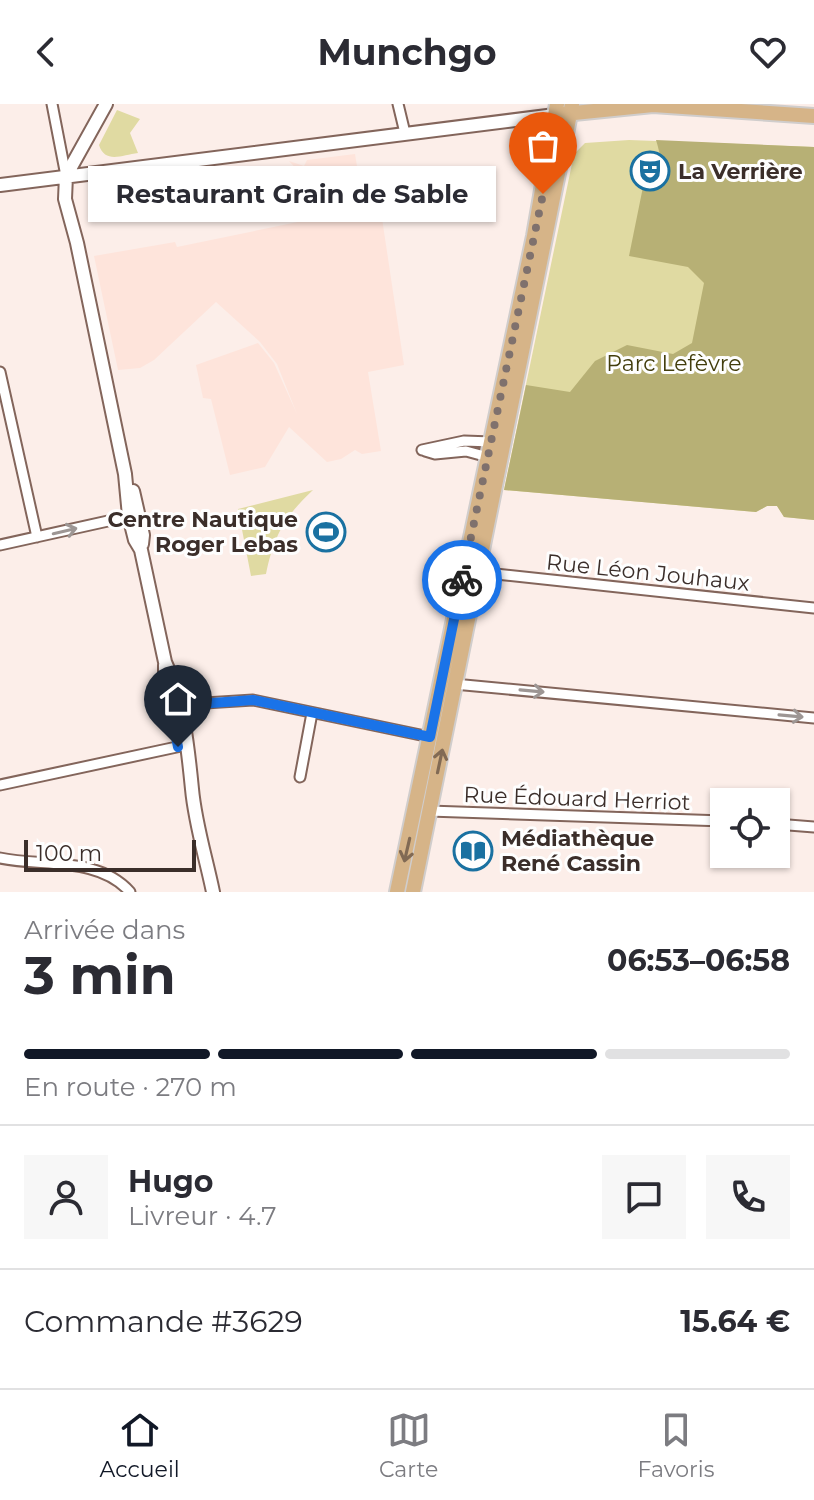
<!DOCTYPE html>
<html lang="fr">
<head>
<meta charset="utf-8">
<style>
	body { margin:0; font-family:Montserrat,sans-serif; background:#f7f7f7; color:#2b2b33; height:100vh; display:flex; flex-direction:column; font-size:30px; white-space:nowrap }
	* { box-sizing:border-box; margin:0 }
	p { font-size:26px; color:#7c7c81 }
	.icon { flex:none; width:44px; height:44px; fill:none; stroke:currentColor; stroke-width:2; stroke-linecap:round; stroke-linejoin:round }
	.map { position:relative; height:788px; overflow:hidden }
	.panel { display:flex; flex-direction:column; background:#fff; flex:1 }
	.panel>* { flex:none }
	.buttons { position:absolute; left:710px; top:684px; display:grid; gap:16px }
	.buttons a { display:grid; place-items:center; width:80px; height:80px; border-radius:0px; background:#fff; box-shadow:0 2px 6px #0004; font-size:40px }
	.scale { position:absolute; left:24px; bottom:20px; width:172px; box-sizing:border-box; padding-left:8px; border:4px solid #3b2e2a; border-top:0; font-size:22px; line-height:28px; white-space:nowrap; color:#3b2e2a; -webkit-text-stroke:6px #fefefe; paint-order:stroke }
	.pin { position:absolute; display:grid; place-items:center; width:68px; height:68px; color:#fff; margin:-82px -34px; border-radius:50% 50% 50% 0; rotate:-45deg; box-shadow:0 0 8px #0007 }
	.pin .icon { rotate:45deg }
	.courier { position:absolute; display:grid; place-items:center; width:80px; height:80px; margin:-40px; border:6px solid #1a73e8; border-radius:50%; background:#fff; color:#222; box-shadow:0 2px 10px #0007 }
	.bubble { position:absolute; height:56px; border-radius:0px; background:#fff; box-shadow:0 2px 6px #0004; font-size:26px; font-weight:700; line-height:56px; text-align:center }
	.head em { font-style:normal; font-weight:700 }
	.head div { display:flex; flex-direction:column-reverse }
	.head { display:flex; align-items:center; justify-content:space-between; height:136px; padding:0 24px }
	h1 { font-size:52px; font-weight:700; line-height:60px }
	.bar { display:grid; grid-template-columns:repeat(4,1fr); gap:12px 8px; align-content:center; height:96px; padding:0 24px }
	.bar i { height:10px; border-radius:6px; background:#e1e1e2 }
	.bar .selected { background:#111827 }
	.bar p { grid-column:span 4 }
	.line { display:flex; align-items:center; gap:20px; padding:0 24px; border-top:2px solid #e1e1e2 }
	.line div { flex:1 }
	.round { display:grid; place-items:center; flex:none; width:84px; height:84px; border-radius:0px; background:#f7f7f7 }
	header { display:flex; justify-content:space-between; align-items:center; height:104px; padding:0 24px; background:#fff; font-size:36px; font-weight:700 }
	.tab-bar { display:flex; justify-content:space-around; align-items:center; height:112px; border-top:2px solid #e1e1e2; background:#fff; font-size:22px; color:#7c7c81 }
	.tab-bar a { display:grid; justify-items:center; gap:4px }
	.tab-bar .selected { color:#111827 }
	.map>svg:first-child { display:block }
	.built { fill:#fee4db }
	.green { fill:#e0daa2 }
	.forest { fill:#b7b075 }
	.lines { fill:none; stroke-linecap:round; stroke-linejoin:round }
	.minor-casing { stroke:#83655b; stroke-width:13 }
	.secondary-casing { stroke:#83655b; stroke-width:16 }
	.primary-casing { stroke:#d0cdcc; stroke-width:18 }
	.minor { stroke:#fff; stroke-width:9 }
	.secondary { stroke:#fff; stroke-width:12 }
	.primary { stroke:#d6b488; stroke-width:14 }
	.oneway { stroke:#9d9694 }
	.oneway2 { stroke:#816a54 }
	.done { stroke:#7f716d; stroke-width:8; stroke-dasharray:0 14.4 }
	.route { stroke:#1a73e8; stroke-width:10 }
	.labels { text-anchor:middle; stroke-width:6; stroke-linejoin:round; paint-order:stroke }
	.poi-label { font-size:22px; font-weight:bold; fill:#3b2e2a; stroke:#fefefe; text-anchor:start }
	.park-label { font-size:22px; fill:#423d0c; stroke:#fefefe }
	.street-label { font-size:22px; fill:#3b2e2a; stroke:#fefefe }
</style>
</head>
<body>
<header><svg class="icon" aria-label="back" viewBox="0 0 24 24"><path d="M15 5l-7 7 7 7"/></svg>Munchgo<svg class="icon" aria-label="heart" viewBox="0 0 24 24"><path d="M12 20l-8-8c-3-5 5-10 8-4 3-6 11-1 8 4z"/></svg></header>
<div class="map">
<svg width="814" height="788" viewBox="0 0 814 788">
	<rect width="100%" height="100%" fill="#fceee9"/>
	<path class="built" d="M 355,50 L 364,104 L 380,101 L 404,261 L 368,268 L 381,347 L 362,350 L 355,346 L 341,355 L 327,358 L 289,323 L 265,363 L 230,371 L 211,295 L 203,294 L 196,261 L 258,239 L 274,259 L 297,310 L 277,260 L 260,238 L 216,198 L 154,256 L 140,264 L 118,266 L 94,152 L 175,138 L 177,143 L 317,114 L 311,81 L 289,57 L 304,62 L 307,56 Z"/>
	<path class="green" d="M 117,6 L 140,15 L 130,29 L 138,49 C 122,51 105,60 99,41 Z
		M 629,36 L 814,43 L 814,416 L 784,413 L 777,402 L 767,402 L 756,408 L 504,386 L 574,50 L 585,39 Z
		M 313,386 C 284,413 274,432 266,470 L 251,472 L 238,405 Z"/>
	<path class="forest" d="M 656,36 L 814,43 L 814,416 L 784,413 L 777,402 L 767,402 L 756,408 L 504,386 L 526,281 L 570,288 L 595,257 L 627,241 L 673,250 L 692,239 L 704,179 L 688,163 L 629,152 L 644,78 L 651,80 C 665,67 661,53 656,36 Z"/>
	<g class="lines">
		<defs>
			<path id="minor" d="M 52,0 L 66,72
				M 398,0 L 405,29
				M 0,268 L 37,433
				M 422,346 L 464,337 L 492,338
				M 425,347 L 435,350 L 466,347 L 488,353
				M 0,441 L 135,411
				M 477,468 L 814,504
				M 454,580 L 814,614
				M 173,601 L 253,596 L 430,633
				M 300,673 L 312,609
				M 0,681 L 186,641
				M 429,707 L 724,717
				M 776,720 L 814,723
				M 0,754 C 43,763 98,752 130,788"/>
			<path id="secondary" d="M 106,0 L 66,72 L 65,95 L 77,139 L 125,370 L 129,412 L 135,436 L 141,446 L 165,558 C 183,595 188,644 192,685 C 195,719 206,754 213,788
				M 0,81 L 555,11
				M 133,387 L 143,431 L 142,440
				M 165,561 L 165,577 L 175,626"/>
			<path id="primary" d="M 564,10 L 653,1 L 814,12
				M 397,788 L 534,132 L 557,0
				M 413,788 L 572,0"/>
		</defs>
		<use href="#minor" class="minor-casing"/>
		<use href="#secondary" class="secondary-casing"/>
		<use href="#primary" class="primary-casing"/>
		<use href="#minor" class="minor"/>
		<use href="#secondary" class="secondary"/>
		<use href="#primary" class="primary"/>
	</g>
	<defs><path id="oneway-shaft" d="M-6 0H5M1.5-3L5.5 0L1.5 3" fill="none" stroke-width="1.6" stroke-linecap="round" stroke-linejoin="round" transform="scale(2)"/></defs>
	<g class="oneway">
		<use href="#oneway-shaft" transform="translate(65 427) rotate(-13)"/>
		<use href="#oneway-shaft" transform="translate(532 587) rotate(5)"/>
		<use href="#oneway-shaft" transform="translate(791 612) rotate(5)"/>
	</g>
	<g class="oneway2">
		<use href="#oneway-shaft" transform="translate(440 657) rotate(-78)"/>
		<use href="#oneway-shaft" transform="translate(407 746) rotate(103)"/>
	</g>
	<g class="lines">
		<path class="done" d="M 462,476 L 543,90"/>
		<path class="route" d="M 178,643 L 170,602 L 253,596 L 430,633 L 462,476"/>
	</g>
	<defs>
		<symbol id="theatre-ring" viewBox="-11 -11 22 22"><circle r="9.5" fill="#fefefe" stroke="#1a71a1" stroke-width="1.5"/><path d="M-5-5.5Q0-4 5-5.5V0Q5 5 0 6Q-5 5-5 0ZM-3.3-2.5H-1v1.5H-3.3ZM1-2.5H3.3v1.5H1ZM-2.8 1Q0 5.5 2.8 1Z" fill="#1a71a1"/></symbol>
		<symbol id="stadium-ring" viewBox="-11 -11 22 22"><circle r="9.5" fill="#fefefe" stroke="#1a71a1" stroke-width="1.5"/><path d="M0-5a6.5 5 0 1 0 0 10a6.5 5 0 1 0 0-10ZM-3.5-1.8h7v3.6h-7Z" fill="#1a71a1"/></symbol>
		<symbol id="library-ring" viewBox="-11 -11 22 22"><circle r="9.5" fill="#fefefe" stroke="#1a71a1" stroke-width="1.5"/><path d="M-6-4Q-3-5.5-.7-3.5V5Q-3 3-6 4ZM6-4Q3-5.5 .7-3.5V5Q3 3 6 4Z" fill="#1a71a1"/></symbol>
	</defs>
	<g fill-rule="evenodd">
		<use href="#theatre-ring" x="628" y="45" width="44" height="44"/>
		<use href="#stadium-ring" x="304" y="406" width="44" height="44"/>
		<use href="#library-ring" x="451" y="725" width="44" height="44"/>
	</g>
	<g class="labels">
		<g class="poi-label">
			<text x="678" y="75">La Verrière</text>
			<text x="298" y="423" text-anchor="end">Centre Nautique<tspan x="298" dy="25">Roger Lebas</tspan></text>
			<text x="501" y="742">Médiathèque<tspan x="501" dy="25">René Cassin</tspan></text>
		</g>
		<g class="park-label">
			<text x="674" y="267">Parc Lefèvre</text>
		</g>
		<g class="street-label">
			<text transform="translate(648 468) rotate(6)" y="8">Rue Léon Jouhaux</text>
			<text transform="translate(577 694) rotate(2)" y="8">Rue Édouard Herriot</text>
		</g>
	</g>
</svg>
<div class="buttons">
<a><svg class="icon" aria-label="locate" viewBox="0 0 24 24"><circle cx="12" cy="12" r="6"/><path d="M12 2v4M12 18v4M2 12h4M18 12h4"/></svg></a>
</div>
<div class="scale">100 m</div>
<div class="pin" style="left:543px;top:90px;background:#ea580c"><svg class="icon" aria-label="bag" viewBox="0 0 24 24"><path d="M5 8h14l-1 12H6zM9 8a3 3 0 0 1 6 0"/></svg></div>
<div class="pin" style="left:178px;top:643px;background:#1f2937"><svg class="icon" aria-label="home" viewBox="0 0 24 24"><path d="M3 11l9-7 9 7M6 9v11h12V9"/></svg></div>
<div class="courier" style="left:462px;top:476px"><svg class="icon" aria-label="bike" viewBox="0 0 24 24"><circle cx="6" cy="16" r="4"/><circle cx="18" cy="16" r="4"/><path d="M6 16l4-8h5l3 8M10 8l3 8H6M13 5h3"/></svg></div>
<div class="bubble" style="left:88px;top:62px;width:408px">Restaurant Grain de Sable</div>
</div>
<section class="panel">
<div class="head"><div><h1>3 min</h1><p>Arrivée dans</p></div><em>06:53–06:58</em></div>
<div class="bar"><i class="selected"></i><i class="selected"></i><i class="selected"></i><i></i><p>En route · 270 m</p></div>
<div class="line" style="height:144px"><a class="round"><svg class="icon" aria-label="person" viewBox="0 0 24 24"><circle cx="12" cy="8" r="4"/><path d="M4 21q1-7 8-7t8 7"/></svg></a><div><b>Hugo</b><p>Livreur · 4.7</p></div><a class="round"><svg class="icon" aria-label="chat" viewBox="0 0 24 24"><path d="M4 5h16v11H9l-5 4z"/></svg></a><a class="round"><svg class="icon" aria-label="phone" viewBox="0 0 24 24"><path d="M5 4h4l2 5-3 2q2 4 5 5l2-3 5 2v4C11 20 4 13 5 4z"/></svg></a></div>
<div class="line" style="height:104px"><div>Commande #3629</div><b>15.64 €</b></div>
</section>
<nav class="tab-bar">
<a class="selected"><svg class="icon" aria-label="home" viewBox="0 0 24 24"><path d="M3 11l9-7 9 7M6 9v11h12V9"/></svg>Accueil</a>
<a><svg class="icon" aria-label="map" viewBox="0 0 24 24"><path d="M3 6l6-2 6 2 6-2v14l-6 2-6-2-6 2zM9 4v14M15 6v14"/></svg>Carte</a>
<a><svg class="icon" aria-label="saved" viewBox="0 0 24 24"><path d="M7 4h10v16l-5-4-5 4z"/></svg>Favoris</a>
</nav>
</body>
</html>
